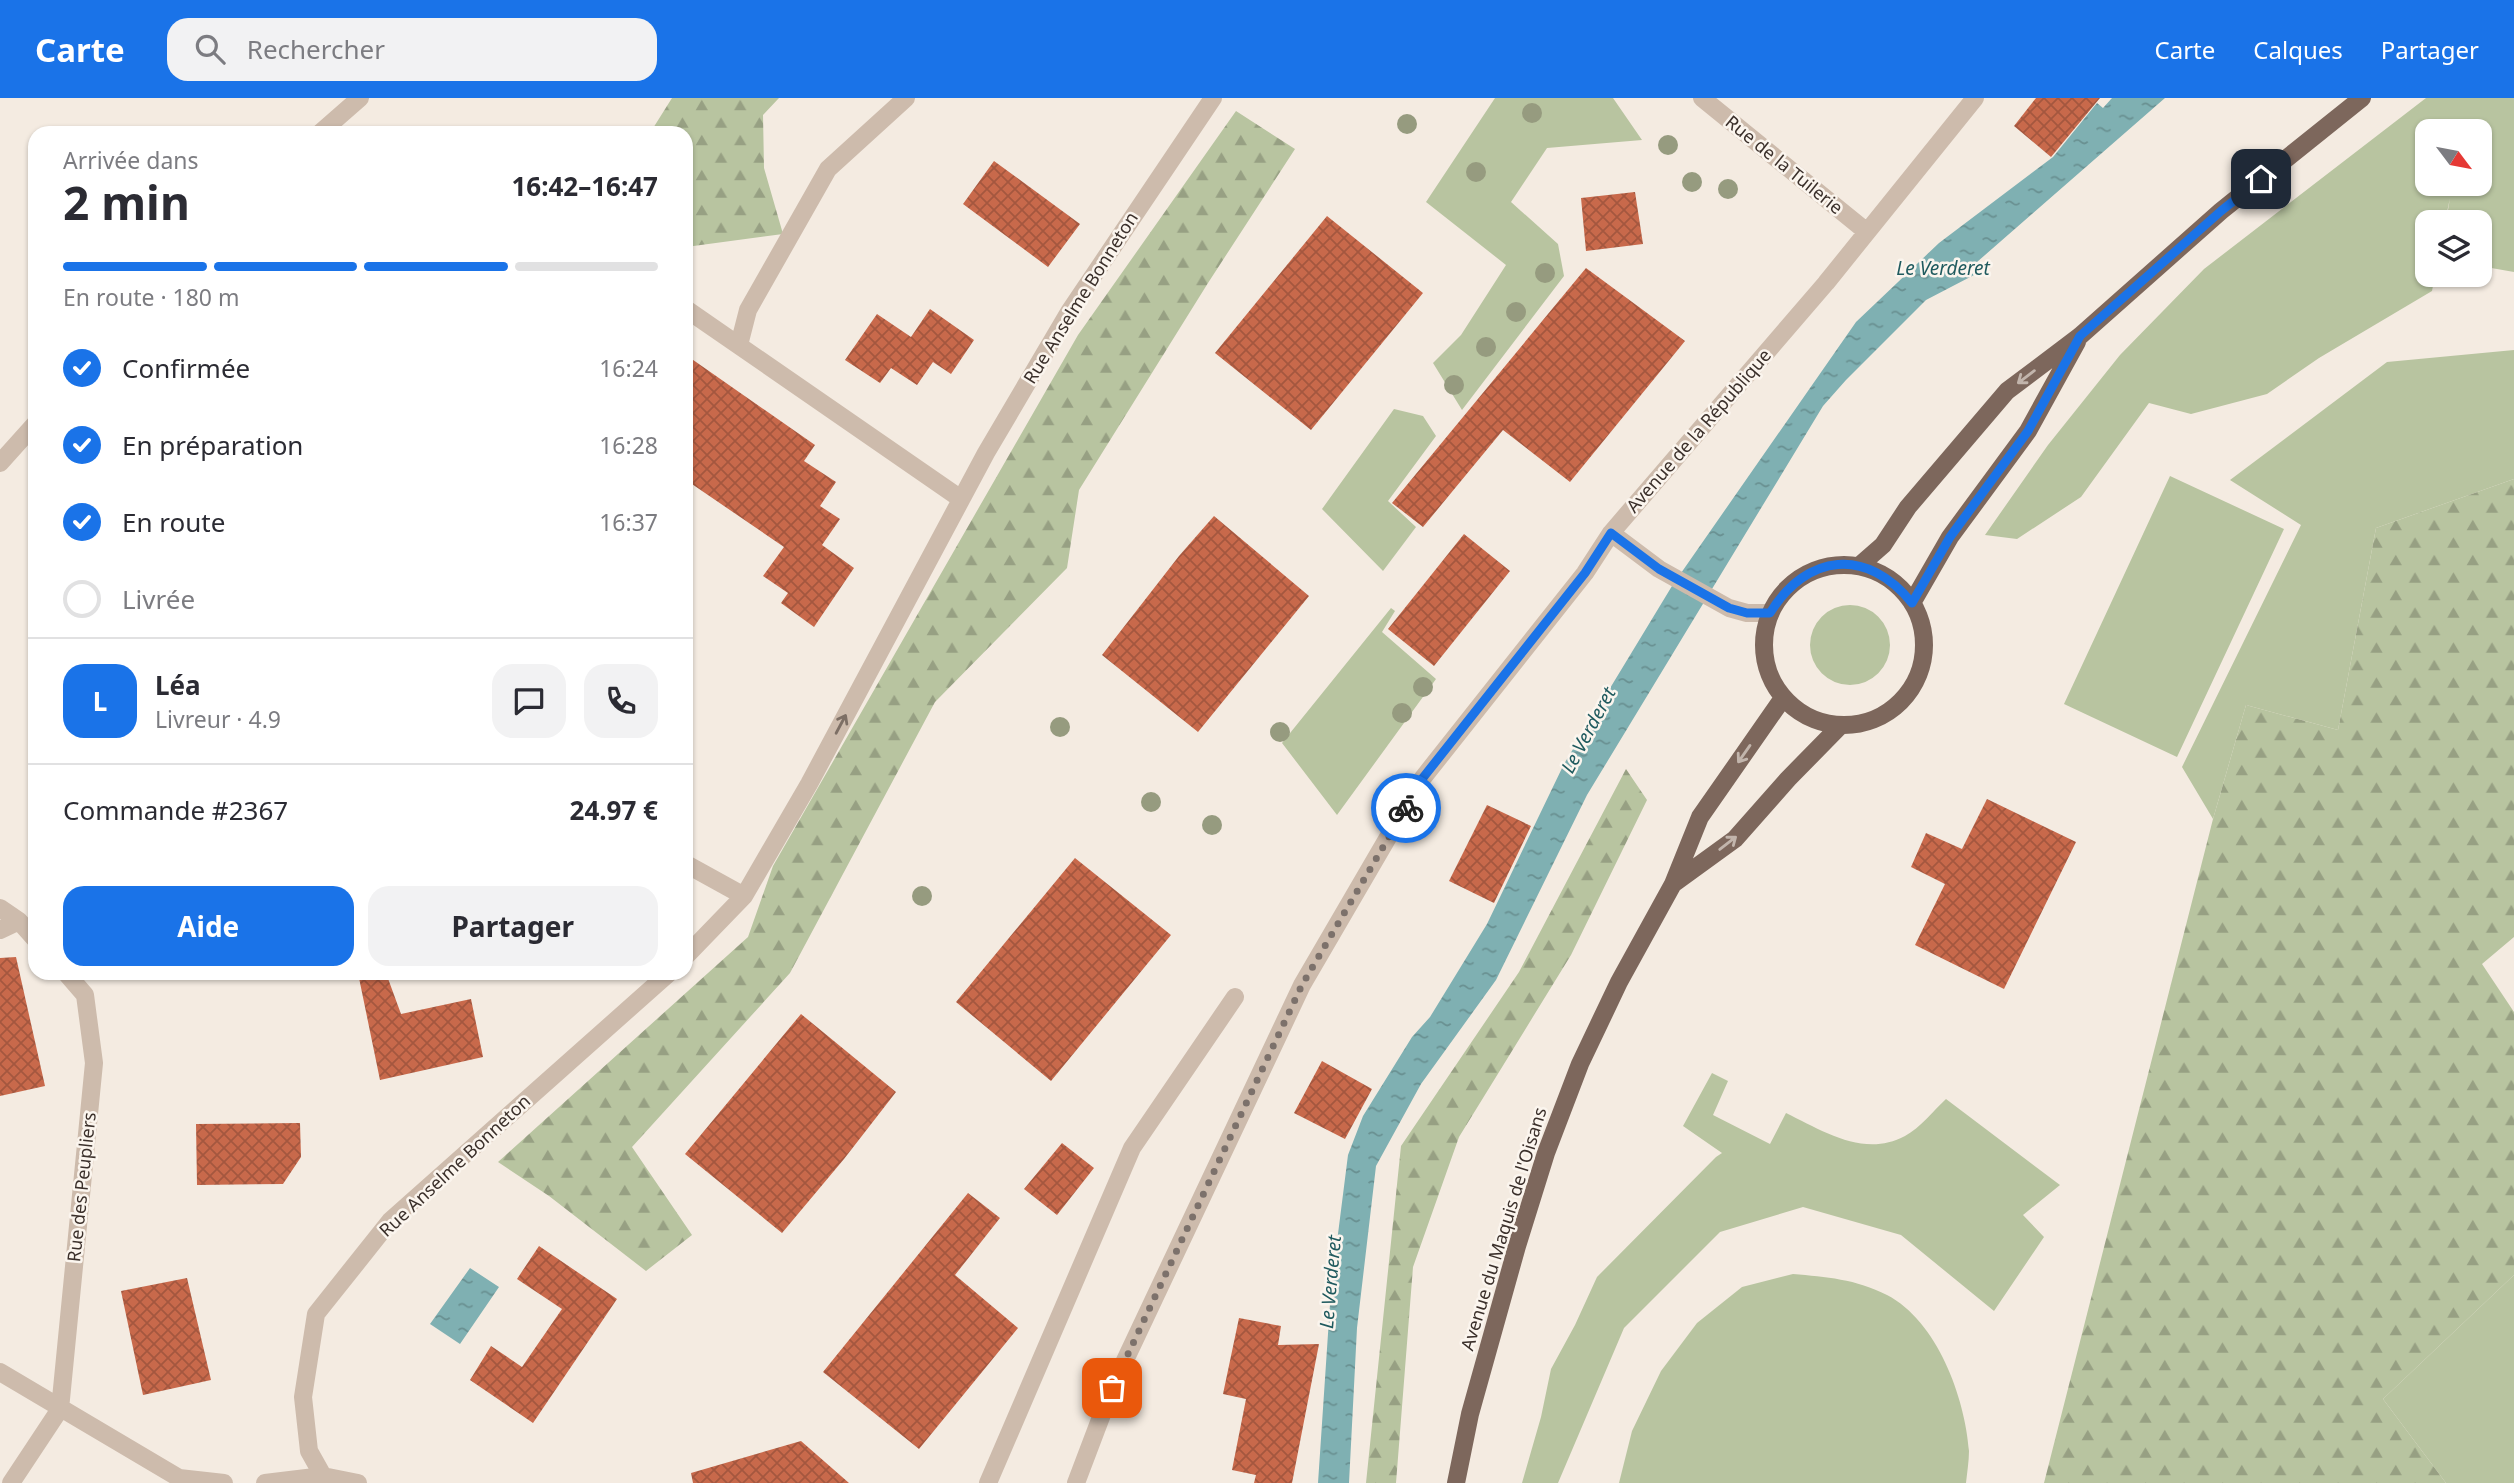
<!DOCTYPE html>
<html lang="fr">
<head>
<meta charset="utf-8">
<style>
	body { margin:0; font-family:"Noto Sans",sans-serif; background:#f2f2f3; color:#2b2b33; height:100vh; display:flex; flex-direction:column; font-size:26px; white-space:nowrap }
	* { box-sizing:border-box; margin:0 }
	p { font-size:23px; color:#7c7c81 }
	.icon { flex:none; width:38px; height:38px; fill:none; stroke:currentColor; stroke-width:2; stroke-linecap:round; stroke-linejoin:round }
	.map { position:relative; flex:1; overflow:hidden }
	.drawer { position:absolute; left:28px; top:28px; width:665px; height:854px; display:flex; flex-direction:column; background:#fff; border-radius:21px; box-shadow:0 2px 5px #0004 }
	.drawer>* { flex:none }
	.needle { width:46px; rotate:122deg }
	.fabs { position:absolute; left:2415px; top:21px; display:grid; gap:14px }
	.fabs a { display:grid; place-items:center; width:77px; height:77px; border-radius:14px; background:#fff; box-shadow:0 2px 5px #0004; font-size:35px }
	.pin { position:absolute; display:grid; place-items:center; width:60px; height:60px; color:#fff; margin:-30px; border-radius:14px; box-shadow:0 4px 10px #0006 }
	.courier { position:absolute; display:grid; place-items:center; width:70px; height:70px; margin:-35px; border:5px solid #1a73e8; border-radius:50%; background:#fff; color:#222; box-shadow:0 2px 9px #0007 }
	.overview em { font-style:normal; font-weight:700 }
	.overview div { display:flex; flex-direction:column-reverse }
	.overview { display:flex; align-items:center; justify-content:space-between; height:119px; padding:0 35px }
	h1 { font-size:46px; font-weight:700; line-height:52px }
	.bar { display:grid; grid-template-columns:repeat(4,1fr); gap:10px 7px; align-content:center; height:84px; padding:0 35px }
	.bar i { height:9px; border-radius:5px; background:#e1e1e2 }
	.bar .active { background:#1a73e8 }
	.bar p { grid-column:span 4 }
	.line { display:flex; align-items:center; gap:18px; padding:0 35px; border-top:2px solid #e1e1e2 }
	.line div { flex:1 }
	.round { display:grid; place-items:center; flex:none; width:74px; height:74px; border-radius:21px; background:#f2f2f3 }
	ol { padding:0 35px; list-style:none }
	li { display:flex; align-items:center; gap:21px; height:77px }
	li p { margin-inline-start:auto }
	li .icon { padding:7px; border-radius:50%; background:#1a73e8; color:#fff; stroke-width:4 }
	li:last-child { color:#7c7c81 }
	li i { width:38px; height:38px; border:4px solid #e1e1e2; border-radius:50% }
	.primary-button { display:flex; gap:14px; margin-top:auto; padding:14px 35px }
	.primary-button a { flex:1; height:80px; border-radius:21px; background:#1a73e8; color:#fff; font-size:28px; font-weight:700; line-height:80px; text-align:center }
	.primary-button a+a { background:#f2f2f3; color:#2b2b33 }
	header { display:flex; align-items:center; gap:42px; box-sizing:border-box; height:98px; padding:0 35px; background:#1a73e8; color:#fff }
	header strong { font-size:33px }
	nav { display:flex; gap:38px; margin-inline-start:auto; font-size:24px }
	.search { width:490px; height:63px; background:#f2f2f3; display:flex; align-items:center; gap:18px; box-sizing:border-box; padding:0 24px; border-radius:21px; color:#7c7c81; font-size:26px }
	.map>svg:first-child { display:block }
	.green { fill:#b8c4a0; fill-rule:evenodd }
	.forest { fill:url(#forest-firs) }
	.water { fill:url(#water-ripples) }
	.building { fill:url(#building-cross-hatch) }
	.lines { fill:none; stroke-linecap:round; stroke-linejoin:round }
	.minor { stroke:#cdbbac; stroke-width:18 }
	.major { stroke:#7d675c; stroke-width:18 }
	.tree { fill:#969b7f }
	.oneway { stroke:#c2b5ac }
	.oneway2 { stroke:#7d6f65 }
	.done { stroke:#7c716b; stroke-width:7; stroke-dasharray:0 12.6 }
	.route { stroke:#1a73e8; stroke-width:9 }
	.labels { text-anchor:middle; stroke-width:5; stroke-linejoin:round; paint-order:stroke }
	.street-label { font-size:18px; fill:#3b302b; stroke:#fbf5ee }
	.water-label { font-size:19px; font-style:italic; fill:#1f5a5e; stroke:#fbf5ee }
</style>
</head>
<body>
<header>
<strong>Carte</strong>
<div class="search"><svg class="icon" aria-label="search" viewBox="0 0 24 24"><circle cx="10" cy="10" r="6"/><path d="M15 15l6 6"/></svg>Rechercher</div>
<nav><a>Carte</a><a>Calques</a><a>Partager</a></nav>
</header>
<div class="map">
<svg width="2514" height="1385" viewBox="0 0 2514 1385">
	<defs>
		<pattern id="forest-firs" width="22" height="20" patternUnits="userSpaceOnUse" patternTransform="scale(1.75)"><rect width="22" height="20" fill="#b8c4a0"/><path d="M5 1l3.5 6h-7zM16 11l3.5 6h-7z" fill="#97a083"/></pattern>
		<pattern id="water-ripples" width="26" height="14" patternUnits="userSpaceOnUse" patternTransform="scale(1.75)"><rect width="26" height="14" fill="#7fb0b2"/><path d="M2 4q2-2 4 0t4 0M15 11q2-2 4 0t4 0" fill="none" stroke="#699091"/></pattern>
		<pattern id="building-cross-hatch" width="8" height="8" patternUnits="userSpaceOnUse" patternTransform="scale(1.75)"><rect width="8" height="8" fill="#c8694b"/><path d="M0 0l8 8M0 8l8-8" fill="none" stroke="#a4573f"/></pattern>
	</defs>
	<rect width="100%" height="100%" fill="#f4ebe1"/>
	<path class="green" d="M 1495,0 L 1613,0 L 1642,42 L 1547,50 L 1511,104 L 1558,146 L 1564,178 L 1462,312 L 1433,265 L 1461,237 L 1506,167 L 1426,104 Z
		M 2426,0 L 2514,0 L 2514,174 L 2480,168 L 2480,124 L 2446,124 L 2450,100 L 2445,124 L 2427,124 L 2427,177 L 2435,177 L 2432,193 L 2319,260 L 2267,296 L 2191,316 L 2149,305 L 2081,399 L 2017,441 L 1985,437 L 2048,347 L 2120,257 L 2204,171 ZM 2427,33 L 2480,33 L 2480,86 L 2427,86 Z
		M 2514,252 L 2514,381 L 2376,430 L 2338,632 L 2246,607 L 2213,721 L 2182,669 L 2301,427 L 2230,382 L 2387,264 Z
		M 1394,311 L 1423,318 L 1436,338 L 1388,403 L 1416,429 L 1383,473 L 1322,411 Z
		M 2170,378 L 2284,431 L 2177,659 L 2064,606 Z
		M1810 547a40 40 0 1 1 80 0a40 40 0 1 1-80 0Z
		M 1391,510 L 1395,513 L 1382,534 L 1436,581 L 1337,717 L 1282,645 Z
		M 1712,975 L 1728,983 L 1713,1017 L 1770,1046 L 1786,1015 C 1823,1033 1864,1060 1905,1038 C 1920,1030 1934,1012 1946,1001 L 2060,1087 L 2023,1117 L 2044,1139 L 1994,1213 L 1901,1137 L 1803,1109 L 1720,1134 L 1624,1230 L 1558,1385 L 1522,1385 L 1541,1319 L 1551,1271 L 1575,1227 L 1597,1179 L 1716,1059 L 1722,1055 L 1683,1028 Z
		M 1793,1176 C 1826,1179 1856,1181 1887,1197 C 1937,1223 1965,1299 1969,1353 C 1969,1363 1967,1375 1966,1385 L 1619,1385 L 1632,1333 L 1661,1273 L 1697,1225 L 1742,1189 Z
		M 2514,1177 L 2514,1385 L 2446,1385 L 2383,1301 Z"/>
	<path class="forest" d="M 672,0 L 779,0 L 763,17 L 764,70 L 783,136 L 686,149 L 686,35 L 650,35 Z
		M 1236,13 L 1295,51 L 1208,185 L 1079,392 L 1067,470 L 935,604 L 790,875 L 632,1049 L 692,1137 L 646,1173 L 549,1098 L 498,1064 L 748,839 L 773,768 L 1078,237 Z
		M 2514,381 L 2514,839 L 2482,866 L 2514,914 L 2514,1177 L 2383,1301 L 2446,1385 L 2044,1385 L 2213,721 L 2246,607 L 2338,632 L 2376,430 Z
		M 1626,671 L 1647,702 L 1571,857 L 1459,1039 L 1413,1169 L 1396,1385 L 1366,1385 L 1401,1048 L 1519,874 Z"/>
	<path class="water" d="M 2112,0 L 2165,0 L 1977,164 L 1966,170 L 1974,177 L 1926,202 L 1846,282 L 1823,308 L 1587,697 L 1496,882 L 1421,986 L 1376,1068 L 1357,1230 L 1349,1385 L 1318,1385 L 1331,1191 L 1348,1057 L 1363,1018 L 1412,939 L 1430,919 L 1487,826 L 1564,666 L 1672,488 L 1856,224 L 1939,145 L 2053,59 L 2097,5 L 2103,10 Z
		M 470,1170 L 499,1189 L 460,1246 L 430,1226 Z"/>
	<path class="building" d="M 2036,0 L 2100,0 L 2051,59 L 2014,28 Z
		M 994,63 L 1080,126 L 1048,169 L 963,106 Z
		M 1635,94 L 1643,146 L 1586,153 L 1581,100 Z
		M 1327,118 L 1423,195 L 1311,332 L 1215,255 Z
		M 1586,170 L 1685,243 L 1570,384 L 1503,332 L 1423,429 L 1392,405 Z
		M 930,211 L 974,242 L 951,276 L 933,264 L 917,287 L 891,270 L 880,285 L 845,262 L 877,216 L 911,239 Z
		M 686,257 L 815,347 L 804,363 L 836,384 L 820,408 L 840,421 L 822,447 L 854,470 L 814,529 L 781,505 L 788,495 L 763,478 L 784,449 L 686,382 Z
		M 1214,418 L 1309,498 L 1198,634 L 1102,557 L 1179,458 Z
		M 1464,436 L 1510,473 L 1434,568 L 1388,531 Z
		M 1987,701 L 2076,744 L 2004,891 L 1915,847 L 1945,786 L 1911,769 L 1926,735 L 1962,751 Z
		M 1487,707 L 1531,728 L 1494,805 L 1449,783 Z
		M 1075,760 L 1171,837 L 1051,983 L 956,904 Z
		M 16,859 L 45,988 L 0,998 L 0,860 Z
		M 358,875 L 386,875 L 401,916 L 471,901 L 483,959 L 380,982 Z
		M 801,916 L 896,994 L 844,1061 L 782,1135 L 685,1056 Z
		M 1322,963 L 1372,991 L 1345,1041 L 1294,1015 Z
		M 300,1025 L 301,1059 L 283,1086 L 197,1087 L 196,1026 Z
		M 1062,1045 L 1094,1070 L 1057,1117 L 1024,1091 Z
		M 968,1095 L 1000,1120 L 955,1177 L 1018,1230 L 919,1351 L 823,1274 Z
		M 539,1148 L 617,1201 L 533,1325 L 470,1282 L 491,1248 L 522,1269 L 562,1211 L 517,1181 Z
		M 187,1180 L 211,1282 L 143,1297 L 121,1193 Z
		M 1239,1220 L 1281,1228 L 1278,1247 L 1319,1246 L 1292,1385 L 1254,1385 L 1256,1377 L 1232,1372 L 1246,1301 L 1223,1296 Z
		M 801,1343 L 849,1385 L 693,1385 L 691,1375 Z"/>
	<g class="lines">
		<path class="minor" d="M 1702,0 L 1867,134
			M 320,35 L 360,0
			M 686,211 L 961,401
			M 739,247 L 748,212 L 828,71 L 906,0
			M 0,365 L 35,326
			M 1611,435 L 1659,471 L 1729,510 L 1747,515 L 1770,515
			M 686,766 L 744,798
			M 0,810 L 19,823 L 35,841
			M 0,832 L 19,823
			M 686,858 L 744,798 L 809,686 L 986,355 L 1069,214 L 1213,0
			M 0,1274 L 179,1380 L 224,1385
			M 323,1378 L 309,1353 L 303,1299 L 316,1216 L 390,1123 L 669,875
			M 11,1385 L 60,1311 L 94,965 L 85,897 L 66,875
			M 265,1385 L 323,1378 L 358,1385
			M 988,1385 L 1132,1050 L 1235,899
			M 1076,1385 L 1112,1290 L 1302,887 L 1422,681 L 1585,475 L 1611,435 L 1826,185 L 1975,0"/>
		<path class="major" d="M1764 547a80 80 0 1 1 160 0a80 80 0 1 1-160 0Z
			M 1859,468 L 1883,447 L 1908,409 L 2007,293 L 2080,238 L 2221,113 L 2362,0
			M 1912,505 L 1950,439 L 2028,333 L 2077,244
			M 1673,786 L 1735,741 L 1788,681 L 1841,627
			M 1456,1385 L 1470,1316 L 1517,1148 L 1546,1055 L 1580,966 L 1619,884 L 1673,786 L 1700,719 L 1783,600"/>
	</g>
	<g class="tree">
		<circle cx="1532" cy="15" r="10"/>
		<circle cx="1407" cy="26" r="10"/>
		<circle cx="1668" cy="47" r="10"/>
		<circle cx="1476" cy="74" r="10"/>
		<circle cx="1692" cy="84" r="10"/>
		<circle cx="1728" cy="91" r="10"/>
		<circle cx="1545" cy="175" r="10"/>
		<circle cx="1516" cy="214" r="10"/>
		<circle cx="1486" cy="249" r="10"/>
		<circle cx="1454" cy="287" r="10"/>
		<circle cx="1423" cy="589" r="10"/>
		<circle cx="1402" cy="615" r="10"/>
		<circle cx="1060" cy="629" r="10"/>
		<circle cx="1280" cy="634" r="10"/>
		<circle cx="1151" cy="704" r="10"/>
		<circle cx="1212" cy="727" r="10"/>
		<circle cx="922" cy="798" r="10"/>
	</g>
	<defs><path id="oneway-shaft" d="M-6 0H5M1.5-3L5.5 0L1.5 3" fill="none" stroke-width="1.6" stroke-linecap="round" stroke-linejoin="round" transform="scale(1.75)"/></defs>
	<g class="oneway">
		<use href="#oneway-shaft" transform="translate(2026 279) rotate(143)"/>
		<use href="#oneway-shaft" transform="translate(1744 656) rotate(125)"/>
		<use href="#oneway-shaft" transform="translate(1728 745) rotate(-38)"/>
	</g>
	<use class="oneway2" href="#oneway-shaft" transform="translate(841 626) rotate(-62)"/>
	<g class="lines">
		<path class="done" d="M 1112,1290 L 1302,887 L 1406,710"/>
		<path class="route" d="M 1406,710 L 1422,681 L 1585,475 L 1611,435 L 1659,471 L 1729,510 L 1747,515 L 1770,515 C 1807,455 1867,449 1912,505 L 1950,439 L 2028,333 L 2080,238 L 2221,113 L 2261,81"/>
	</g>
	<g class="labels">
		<g class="street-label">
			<text transform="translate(1784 67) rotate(39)" y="6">Rue de la Tuilerie</text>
			<text transform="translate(1081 200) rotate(-58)" y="6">Rue Anselme Bonneton</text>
			<text transform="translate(1699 333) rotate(-49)" y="6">Avenue de la République</text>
			<text transform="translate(455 1068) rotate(-43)" y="6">Rue Anselme Bonneton</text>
			<text transform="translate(82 1089) rotate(-84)" y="6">Rue des Peupliers</text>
			<text transform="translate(1504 1131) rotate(-73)" y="6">Avenue du Maquis de l'Oisans</text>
		</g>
		<g class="water-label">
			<text x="1943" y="177">Le Verderet</text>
			<text transform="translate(1588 632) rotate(-62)" y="7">Le Verderet</text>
			<text transform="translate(1330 1184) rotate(-85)" y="7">Le Verderet</text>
		</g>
	</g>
</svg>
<div class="fabs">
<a><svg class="needle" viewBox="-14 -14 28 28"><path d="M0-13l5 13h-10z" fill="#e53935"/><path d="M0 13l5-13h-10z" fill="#7c7c81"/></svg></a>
<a><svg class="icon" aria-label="layers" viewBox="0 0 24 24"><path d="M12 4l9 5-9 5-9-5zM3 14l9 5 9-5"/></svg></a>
</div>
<div class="pin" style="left:1112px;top:1290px;background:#ea580c"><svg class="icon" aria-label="bag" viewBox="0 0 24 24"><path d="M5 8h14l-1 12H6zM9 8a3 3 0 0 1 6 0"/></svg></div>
<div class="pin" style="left:2261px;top:81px;background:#1f2937"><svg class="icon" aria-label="home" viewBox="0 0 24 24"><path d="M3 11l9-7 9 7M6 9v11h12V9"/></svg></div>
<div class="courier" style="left:1406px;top:710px"><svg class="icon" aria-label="bike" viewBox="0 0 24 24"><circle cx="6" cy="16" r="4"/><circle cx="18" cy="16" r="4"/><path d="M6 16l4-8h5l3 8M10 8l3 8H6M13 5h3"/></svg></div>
<section class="drawer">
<div class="overview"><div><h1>2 min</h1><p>Arrivée dans</p></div><em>16:42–16:47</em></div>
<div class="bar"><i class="active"></i><i class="active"></i><i class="active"></i><i></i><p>En route · 180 m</p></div>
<ol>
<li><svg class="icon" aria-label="check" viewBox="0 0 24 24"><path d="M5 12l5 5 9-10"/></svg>Confirmée<p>16:24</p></li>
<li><svg class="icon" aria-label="check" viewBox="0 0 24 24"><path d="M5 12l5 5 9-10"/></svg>En préparation<p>16:28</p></li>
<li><svg class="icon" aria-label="check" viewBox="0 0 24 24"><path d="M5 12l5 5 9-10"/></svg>En route<p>16:37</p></li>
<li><i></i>Livrée</li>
</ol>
<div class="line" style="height:126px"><b class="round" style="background:#1a73e8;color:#fff">L</b><div><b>Léa</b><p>Livreur · 4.9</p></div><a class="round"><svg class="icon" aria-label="chat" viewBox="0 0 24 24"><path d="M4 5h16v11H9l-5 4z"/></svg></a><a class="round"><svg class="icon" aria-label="phone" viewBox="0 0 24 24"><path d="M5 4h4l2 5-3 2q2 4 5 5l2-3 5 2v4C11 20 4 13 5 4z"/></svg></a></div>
<div class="line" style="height:91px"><div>Commande #2367</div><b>24.97 €</b></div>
<div class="primary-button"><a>Aide</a><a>Partager</a></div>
</section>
</div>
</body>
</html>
